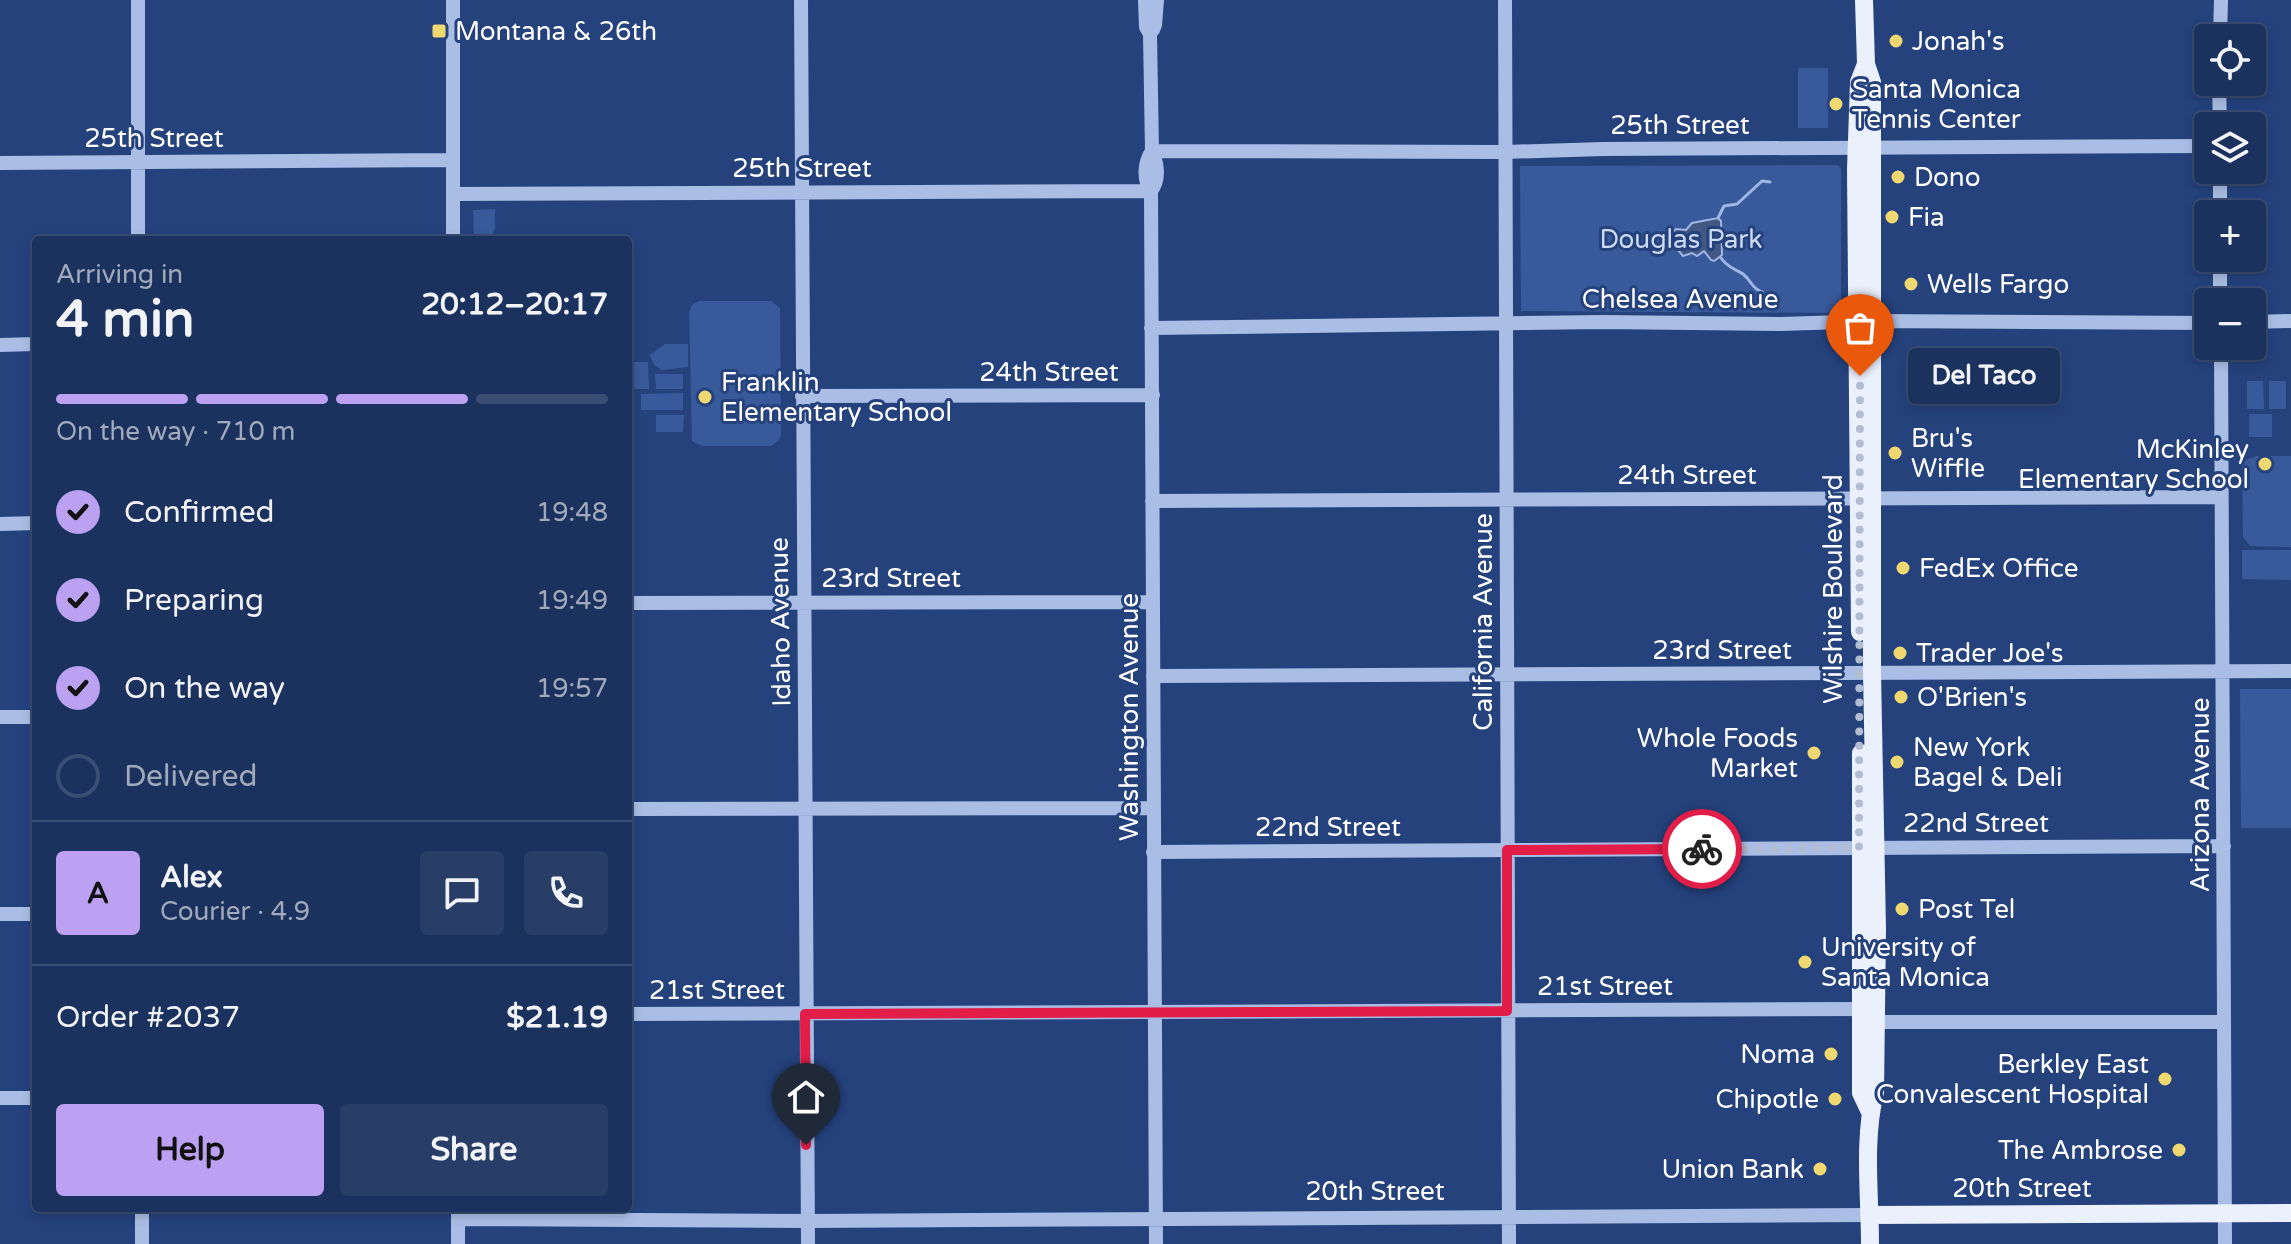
<!DOCTYPE html>
<html lang="en">
<head>
<meta charset="utf-8">
<style>
	body { margin:0; font-family:"Varela Round",sans-serif; background:#293e67; color:#f1f3f6; height:100vh; display:flex; flex-direction:column; font-size:30px; white-space:nowrap }
	* { box-sizing:border-box; margin:0 }
	p { font-size:26px; color:#a0aabc }
	.icon { flex:none; width:44px; height:44px; fill:none; stroke:currentColor; stroke-width:2; stroke-linecap:round; stroke-linejoin:round }
	.map { position:relative; flex:1; overflow:hidden }
	.side { position:absolute; left:32px; top:236px; width:600px; height:976px; display:flex; flex-direction:column; background:#1c325e; border-radius:8px; box-shadow:0 4px 12px #0003,0 0 0 2px #3a4d73 }
	.side>* { flex:none }
	.fabs { position:absolute; left:2194px; top:24px; display:grid; gap:16px }
	.fabs a { display:grid; place-items:center; width:72px; height:72px; border-radius:8px; background:#1c325e; box-shadow:0 4px 12px #0003,0 0 0 2px #3a4d73; font-size:40px }
	.pin { position:absolute; display:grid; place-items:center; width:68px; height:68px; color:#fff; margin:-82px -34px; border-radius:50% 50% 50% 0; rotate:-45deg; box-shadow:0 0 8px #0007 }
	.pin .icon { rotate:45deg }
	.courier { position:absolute; display:grid; place-items:center; width:80px; height:80px; margin:-40px; border:6px solid #e11d48; border-radius:50%; background:#fff; color:#222; box-shadow:0 2px 10px #0007 }
	.bubble { position:absolute; height:56px; border-radius:8px; background:#1c325e; box-shadow:0 4px 12px #0003,0 0 0 2px #3a4d73; font-size:26px; font-weight:700; line-height:56px; text-align:center }
	.summary em { font-style:normal; font-weight:700 }
	.summary div { display:flex; flex-direction:column-reverse }
	.summary { display:flex; align-items:center; justify-content:space-between; height:136px; padding:0 24px }
	h1 { font-size:52px; font-weight:700; line-height:60px }
	.bar { display:grid; grid-template-columns:repeat(4,1fr); gap:12px 8px; align-content:center; height:96px; padding:0 24px }
	.bar i { height:10px; border-radius:6px; background:#3a4d73 }
	.bar .selected { background:#bca0f2 }
	.bar p { grid-column:span 4 }
	.line { display:flex; align-items:center; gap:20px; padding:0 24px; border-top:2px solid #3a4d73 }
	.line div { flex:1 }
	.round { display:grid; place-items:center; flex:none; width:84px; height:84px; border-radius:8px; background:#293e67 }
	ol { padding:0 24px; list-style:none }
	li { display:flex; align-items:center; gap:24px; height:88px }
	li p { margin-inline-start:auto }
	li .icon { padding:8px; border-radius:50%; background:#bca0f2; color:#111; stroke-width:4 }
	li:last-child { color:#a0aabc }
	li i { width:44px; height:44px; border:4px solid #3a4d73; border-radius:50% }
	.action { display:flex; gap:16px; margin-top:auto; padding:16px 24px }
	.action a { flex:1; height:92px; border-radius:8px; background:#bca0f2; color:#111; font-size:32px; font-weight:700; line-height:92px; text-align:center }
	.action a+a { background:#293e67; color:#f1f3f6 }
	.map>svg:first-child { display:block }
	.green { fill:#395a9a }
	.water { fill:#425782; stroke:#9fb7e6; stroke-width:2 }
	.lines { fill:none; stroke-linecap:round; stroke-linejoin:round }
	.stream { stroke:#9fb7e6; stroke-width:3 }
	.minor { stroke:#aabee5; stroke-width:14 }
	.major { stroke:#ebf0fd; stroke-width:18 }
	.done { stroke:#b3bdd2; stroke-width:8; stroke-dasharray:0 14.4 }
	.route { stroke:#e11d48; stroke-width:10 }
	.poi-dot { fill:#eed86f; stroke:#25427d; stroke-width:3 }
	.labels { text-anchor:middle; stroke-width:6; stroke-linejoin:round; paint-order:stroke }
	.poi-label { font-size:26px; fill:#fff; stroke:#25427d; text-anchor:start }
	.street-label { font-size:26px; fill:#fff; stroke:#25427d }
	.park-label { font-size:26px; fill:#cddaf4; stroke:#25427d }
</style>
</head>
<body>
<div class="map">
<svg width="2291" height="1244" viewBox="0 0 2291 1244">
	<rect width="100%" height="100%" fill="#25427d"/>
	<path class="green" d="M 1798,68 L 1828,68 L 1828,128 L 1798,128 Z
		M 1837,165 L 1841,168 L 1841,308 L 1838,313 L 1521,311 L 1520,166 Z
		M 495,209 L 495,227 L 491,238 L 474,238 L 473,210 Z
		M 699,301 L 771,301 L 780,308 L 781,435 L 778,441 L 771,446 L 702,446 L 692,441 L 689,312 L 692,305 Z
		M 665,344 L 688,344 L 688,367 L 662,370 L 654,365 L 650,355 Z
		M 633,362 L 648,362 L 649,389 L 633,389 Z
		M 655,374 L 683,374 L 683,389 L 656,389 Z
		M 2247,381 L 2263,381 L 2264,409 L 2247,409 Z
		M 2269,381 L 2286,381 L 2286,409 L 2269,409 Z
		M 683,393 L 683,410 L 641,410 L 641,394 Z
		M 2249,414 L 2272,414 L 2272,437 L 2249,437 Z
		M 656,415 L 684,415 L 683,432 L 656,432 Z
		M 2256,456 L 2291,456 L 2291,547 L 2250,546 L 2243,537 L 2242,467 L 2246,460 Z
		M 2242,550 L 2291,550 L 2291,580 L 2242,579 Z
		M 2240,689 L 2291,689 L 2291,828 L 2241,828 Z"/>
	<path class="water" d="M 1718,218 L 1721,221 L 1722,255 L 1714,261 L 1711,260 L 1704,251 L 1697,256 L 1692,253 L 1683,256 L 1669,239 L 1669,235 L 1676,229 L 1686,230 L 1692,223 Z"/>
	<g class="lines">
		<path class="stream" d="M 1718,218 L 1724,206 L 1737,204 L 1762,181 L 1770,182
			M 1721,258 C 1728,268 1734,268 1743,274 C 1752,281 1751,288 1762,292"/>
		<path class="minor" d="M 138,0 L 138,240
			M 453,0 L 453,240
			M 801,0 L 808,1244
			M 1145,0 L 1146,27 L 1150,34 L 1152,151 C 1157,163 1160,179 1151,191
			M 1505,0 L 1509,1244
			M 1153,30 L 1155,25 L 1157,0
			M 2220,38 L 2221,0
			M 2219,82 L 2220,126
			M 1152,151 C 1144,163 1143,179 1151,191 L 1156,1244
			M 1152,151 L 1505,152 L 1603,149 L 2208,146
			M 0,163 L 453,160
			M 453,194 L 1151,191
			M 2220,214 L 2220,170
			M 2220,258 L 2220,302
			M 2252,322 L 2291,321
			M 1151,328 L 1603,322 L 1780,324 L 1874,321 L 2208,323
			M 0,345 L 36,344
			M 2221,346 L 2225,1244
			M 802,396 L 1153,395
			M 1152,501 L 2221,497
			M 0,524 L 36,523
			M 628,603 L 1153,602
			M 1153,676 L 2291,671
			M 0,717 L 36,717
			M 628,809 L 1153,808
			M 1153,852 L 2224,846
			M 0,914 L 36,914
			M 628,1014 L 1862,1009
			M 1876,1022 L 2224,1022
			M 0,1098 L 36,1098
			M 458,1208 L 458,1244
			M 458,1219 L 808,1221 L 1869,1215
			M 142,1244 L 142,1208"/>
		<path class="major" d="M 1864,0 L 1866,64 L 1872,82 L 1872,673 L 1877,929 L 1875,1092 C 1863,1141 1870,1194 1870,1244
			M 1860,632 L 1856,169 L 1859,82 L 1866,64
			M 1861,753 L 1861,1093 L 1870,1112
			M 1869,1215 L 2291,1213"/>
	</g>
	<g class="lines">
		<path class="done" d="M 1702,849 L 1859,848 L 1860,376"/>
		<path class="route" d="M 806,1145 L 805,1014 L 1507,1011 L 1507,850 L 1702,849"/>
	</g>
	<g class="poi-dot">
		<rect x="431" y="23" width="16" height="16" rx="4"/>
		<circle cx="1896" cy="41" r="8"/>
		<circle cx="1836" cy="104" r="8"/>
		<circle cx="1898" cy="177" r="8"/>
		<circle cx="1892" cy="217" r="8"/>
		<circle cx="1911" cy="284" r="8"/>
		<circle cx="705" cy="397" r="8"/>
		<circle cx="1895" cy="453" r="8"/>
		<circle cx="2265" cy="464" r="8"/>
		<circle cx="1903" cy="568" r="8"/>
		<circle cx="1900" cy="653" r="8"/>
		<circle cx="1901" cy="697" r="8"/>
		<circle cx="1814" cy="753" r="8"/>
		<circle cx="1897" cy="762" r="8"/>
		<circle cx="1902" cy="909" r="8"/>
		<circle cx="1805" cy="962" r="8"/>
		<circle cx="1831" cy="1054" r="8"/>
		<circle cx="2165" cy="1079" r="8"/>
		<circle cx="1835" cy="1099" r="8"/>
		<circle cx="2179" cy="1150" r="8"/>
		<circle cx="1820" cy="1169" r="8"/>
	</g>
	<g class="labels">
		<g class="poi-label">
			<text x="455" y="40">Montana &amp; 26th</text>
			<text x="1912" y="50">Jonah's</text>
			<text x="1852" y="98">Santa Monica<tspan x="1852" dy="30">Tennis Center</tspan></text>
			<text x="1914" y="186">Dono</text>
			<text x="1908" y="226">Fia</text>
			<text x="1927" y="293">Wells Fargo</text>
			<text x="721" y="391">Franklin<tspan x="721" dy="30">Elementary School</tspan></text>
			<text x="1911" y="447">Bru's<tspan x="1911" dy="30">Wiffle</tspan></text>
			<text x="2249" y="458" text-anchor="end">McKinley<tspan x="2249" dy="30">Elementary School</tspan></text>
			<text x="1919" y="577">FedEx Office</text>
			<text x="1916" y="662">Trader Joe's</text>
			<text x="1917" y="706">O'Brien's</text>
			<text x="1798" y="747" text-anchor="end">Whole Foods<tspan x="1798" dy="30">Market</tspan></text>
			<text x="1913" y="756">New York<tspan x="1913" dy="30">Bagel &amp; Deli</tspan></text>
			<text x="1918" y="918">Post Tel</text>
			<text x="1821" y="956">University of<tspan x="1821" dy="30">Santa Monica</tspan></text>
			<text x="1815" y="1063" text-anchor="end">Noma</text>
			<text x="2149" y="1073" text-anchor="end">Berkley East<tspan x="2149" dy="30">Convalescent Hospital</tspan></text>
			<text x="1819" y="1108" text-anchor="end">Chipotle</text>
			<text x="2163" y="1159" text-anchor="end">The Ambrose</text>
			<text x="1804" y="1178" text-anchor="end">Union Bank</text>
		</g>
		<g class="street-label">
			<text x="1680" y="134">25th Street</text>
			<text x="154" y="147">25th Street</text>
			<text x="802" y="177">25th Street</text>
			<text x="1680" y="308">Chelsea Avenue</text>
			<text x="1049" y="381">24th Street</text>
			<text x="1687" y="484">24th Street</text>
			<text x="891" y="587">23rd Street</text>
			<text transform="translate(1833 589) rotate(-90)" y="9">Wilshire Boulevard</text>
			<text transform="translate(780 622) rotate(-91)" y="9">Idaho Avenue</text>
			<text transform="translate(1483 622) rotate(-90)" y="9">California Avenue</text>
			<text x="1722" y="659">23rd Street</text>
			<text transform="translate(1129 717) rotate(-90)" y="9">Washington Avenue</text>
			<text transform="translate(2200 795) rotate(-90)" y="9">Arizona Avenue</text>
			<text x="1976" y="832">22nd Street</text>
			<text x="1328" y="836">22nd Street</text>
			<text x="1605" y="995">21st Street</text>
			<text x="717" y="999">21st Street</text>
			<text x="2022" y="1197">20th Street</text>
			<text x="1375" y="1200">20th Street</text>
		</g>
		<g class="park-label">
			<text x="1681" y="248">Douglas Park</text>
		</g>
	</g>
</svg>
<div class="fabs">
<a><svg class="icon" aria-label="locate" viewBox="0 0 24 24"><circle cx="12" cy="12" r="6"/><path d="M12 2v4M12 18v4M2 12h4M18 12h4"/></svg></a>
<a><svg class="icon" aria-label="layers" viewBox="0 0 24 24"><path d="M12 4l9 5-9 5-9-5zM3 14l9 5 9-5"/></svg></a>
<a>+</a>
<a>−</a>
</div>
<div class="pin" style="left:1860px;top:376px;background:#ea580c"><svg class="icon" aria-label="bag" viewBox="0 0 24 24"><path d="M5 8h14l-1 12H6zM9 8a3 3 0 0 1 6 0"/></svg></div>
<div class="pin" style="left:806px;top:1145px;background:#1f2937"><svg class="icon" aria-label="home" viewBox="0 0 24 24"><path d="M3 11l9-7 9 7M6 9v11h12V9"/></svg></div>
<div class="courier" style="left:1702px;top:849px"><svg class="icon" aria-label="bike" viewBox="0 0 24 24"><circle cx="6" cy="16" r="4"/><circle cx="18" cy="16" r="4"/><path d="M6 16l4-8h5l3 8M10 8l3 8H6M13 5h3"/></svg></div>
<div class="bubble" style="left:1908px;top:348px;width:152px">Del Taco</div>
<section class="side">
<div class="summary"><div><h1>4 min</h1><p>Arriving in</p></div><em>20:12–20:17</em></div>
<div class="bar"><i class="selected"></i><i class="selected"></i><i class="selected"></i><i></i><p>On the way · 710 m</p></div>
<ol>
<li><svg class="icon" aria-label="check" viewBox="0 0 24 24"><path d="M5 12l5 5 9-10"/></svg>Confirmed<p>19:48</p></li>
<li><svg class="icon" aria-label="check" viewBox="0 0 24 24"><path d="M5 12l5 5 9-10"/></svg>Preparing<p>19:49</p></li>
<li><svg class="icon" aria-label="check" viewBox="0 0 24 24"><path d="M5 12l5 5 9-10"/></svg>On the way<p>19:57</p></li>
<li><i></i>Delivered</li>
</ol>
<div class="line" style="height:144px"><b class="round" style="background:#bca0f2;color:#111">A</b><div><b>Alex</b><p>Courier · 4.9</p></div><a class="round"><svg class="icon" aria-label="chat" viewBox="0 0 24 24"><path d="M4 5h16v11H9l-5 4z"/></svg></a><a class="round"><svg class="icon" aria-label="phone" viewBox="0 0 24 24"><path d="M5 4h4l2 5-3 2q2 4 5 5l2-3 5 2v4C11 20 4 13 5 4z"/></svg></a></div>
<div class="line" style="height:104px"><div>Order #2037</div><b>$21.19</b></div>
<div class="action"><a>Help</a><a>Share</a></div>
</section>
</div>
</body>
</html>
